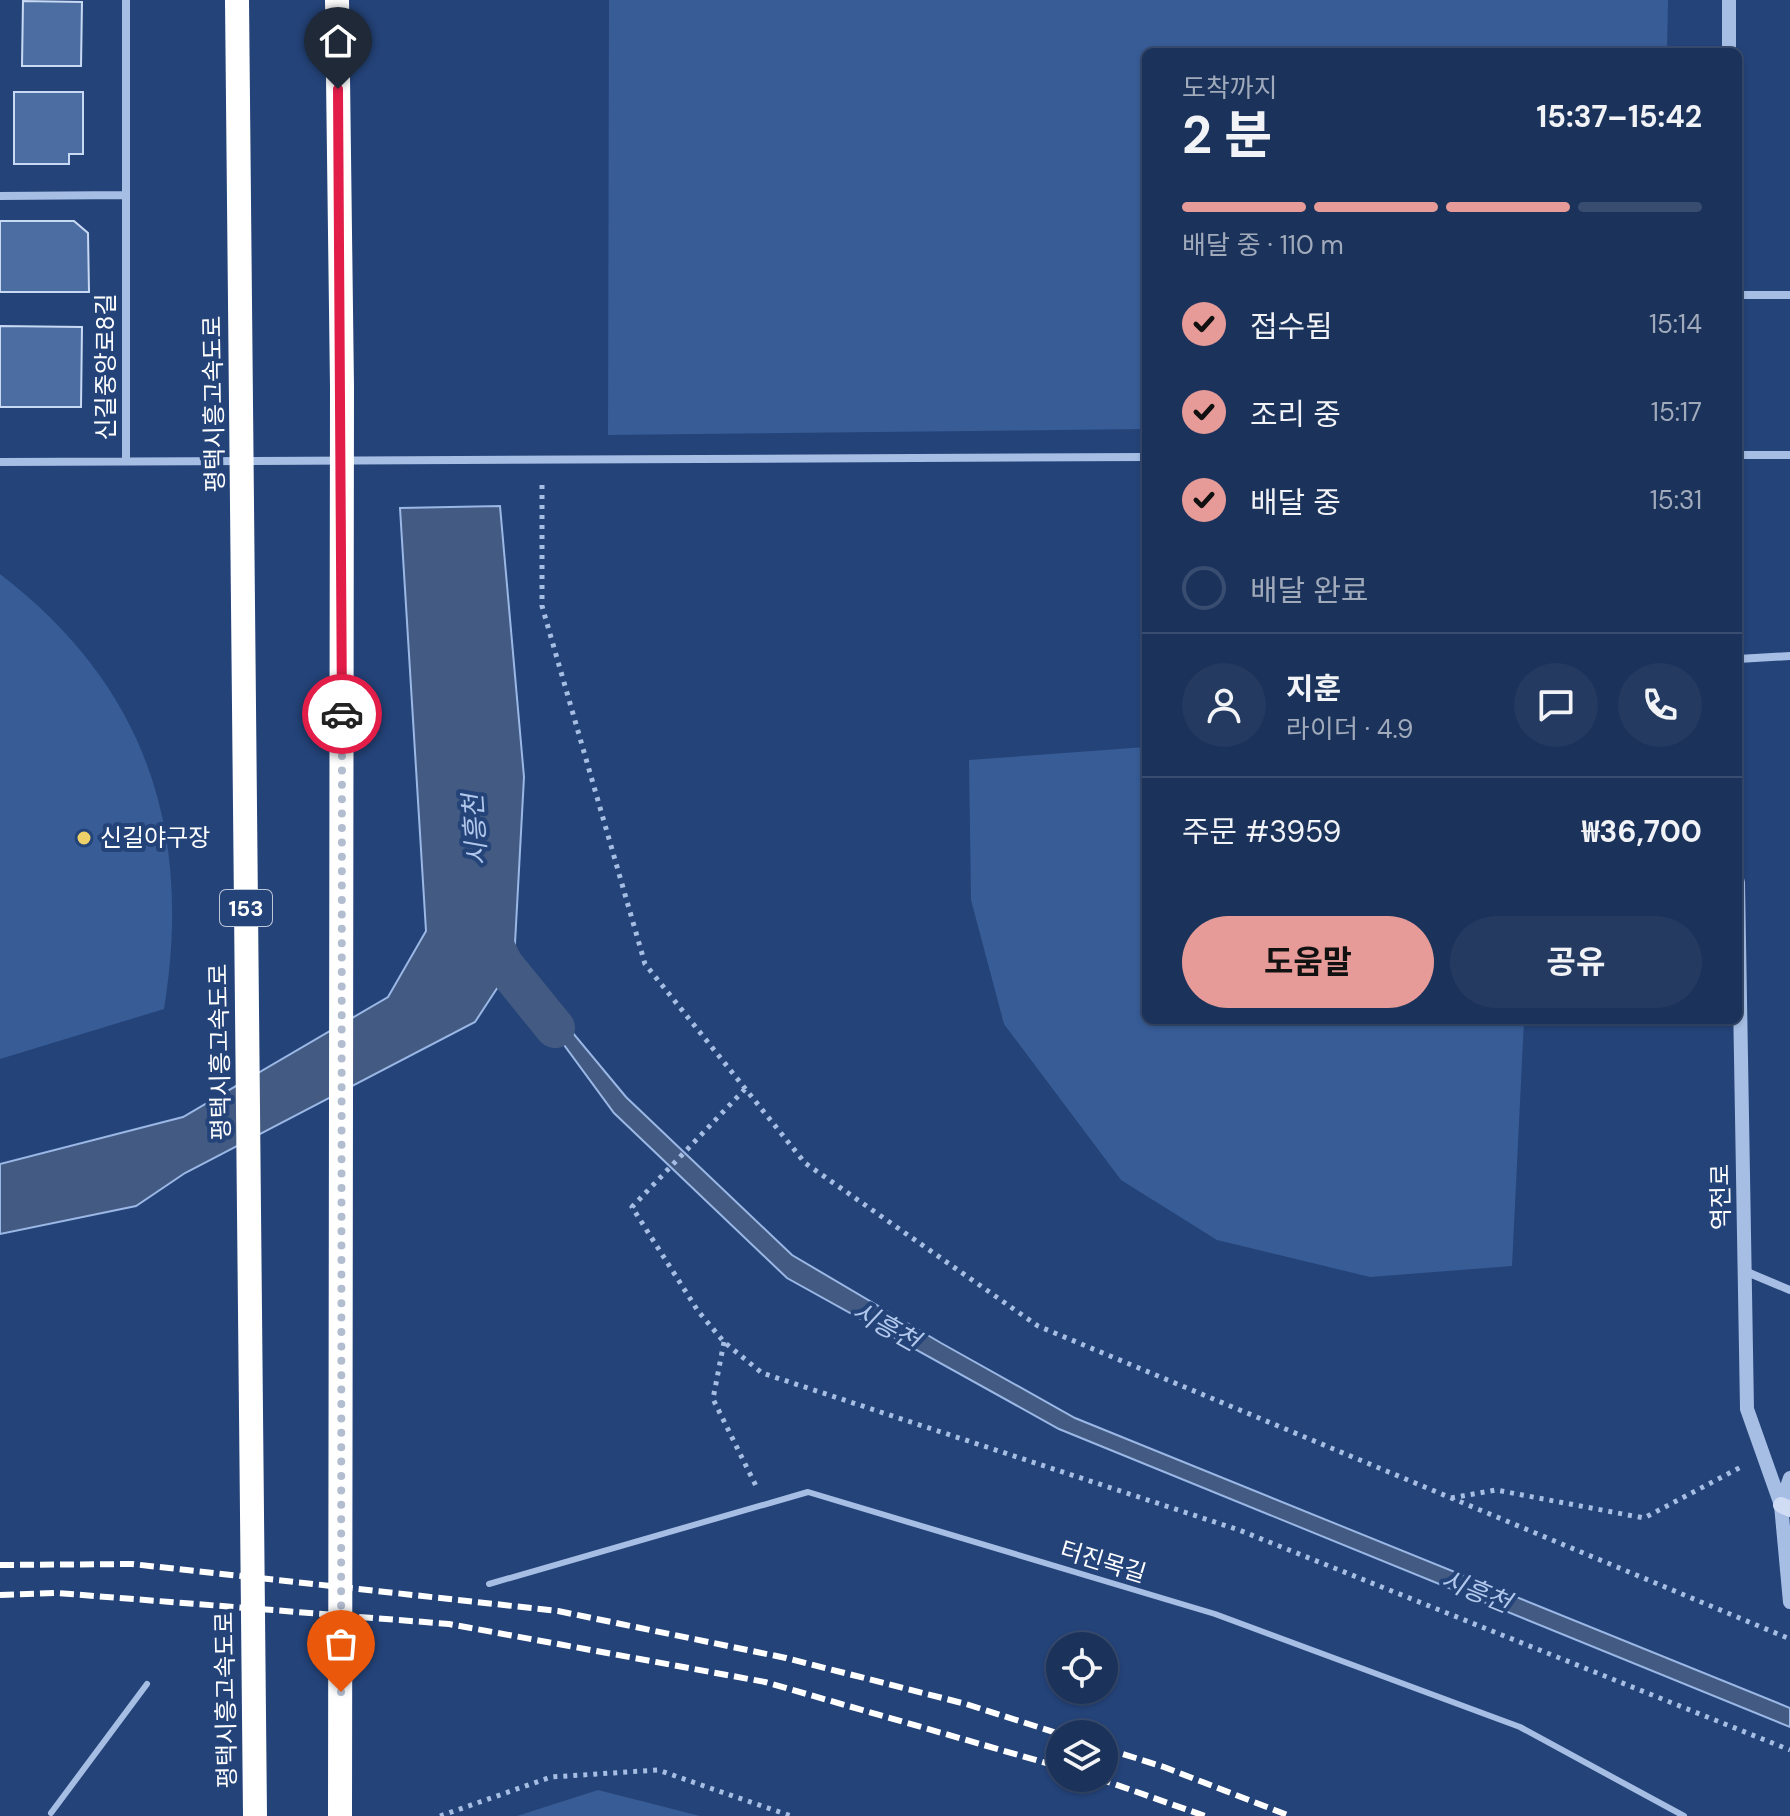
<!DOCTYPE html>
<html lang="ko">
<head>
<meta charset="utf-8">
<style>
	body { margin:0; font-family:"DM Sans","Noto Sans KR",sans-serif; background:#243a61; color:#f1f3f6; height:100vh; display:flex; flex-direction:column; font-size:30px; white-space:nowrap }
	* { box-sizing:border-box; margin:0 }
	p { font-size:26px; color:#a0aabb }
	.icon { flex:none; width:44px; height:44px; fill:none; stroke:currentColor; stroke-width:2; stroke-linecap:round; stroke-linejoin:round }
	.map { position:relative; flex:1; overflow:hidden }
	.side { position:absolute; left:1142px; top:48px; width:600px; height:976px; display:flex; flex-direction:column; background:#1b325b; border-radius:12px; box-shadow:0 2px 6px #0004,0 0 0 2px #394d71 }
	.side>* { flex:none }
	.controls { position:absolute; left:1046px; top:1632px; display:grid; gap:16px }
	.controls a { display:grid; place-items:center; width:72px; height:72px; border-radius:50%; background:#1b325b; box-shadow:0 2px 6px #0004,0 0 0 2px #394d71; font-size:40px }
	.pin { position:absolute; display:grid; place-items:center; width:68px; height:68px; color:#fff; margin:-82px -34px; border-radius:50% 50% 50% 0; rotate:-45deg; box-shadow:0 0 8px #0007 }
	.pin .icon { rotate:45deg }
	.courier { position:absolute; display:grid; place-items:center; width:80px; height:80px; margin:-40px; border:6px solid #e11d48; border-radius:50%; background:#fff; color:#222; box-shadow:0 2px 10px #0007 }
	.head em { font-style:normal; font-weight:700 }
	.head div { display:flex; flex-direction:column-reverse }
	.head { display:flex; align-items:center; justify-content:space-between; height:136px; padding:0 40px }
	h1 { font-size:52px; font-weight:700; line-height:60px }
	.bar { display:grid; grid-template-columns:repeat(4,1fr); gap:12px 8px; align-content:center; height:96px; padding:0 40px }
	.bar i { height:10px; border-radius:6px; background:#394d71 }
	.bar .active { background:#e69b98 }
	.bar p { grid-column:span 4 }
	.line { display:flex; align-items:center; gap:20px; padding:0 40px; border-top:2px solid #394d71 }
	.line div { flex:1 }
	.round { display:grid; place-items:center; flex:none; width:84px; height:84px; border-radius:42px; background:#243a61 }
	ol { padding:0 40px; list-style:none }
	li { display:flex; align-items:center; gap:24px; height:88px }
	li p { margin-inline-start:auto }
	li .icon { padding:8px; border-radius:50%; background:#e69b98; color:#111; stroke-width:4 }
	li:last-child { color:#a0aabb }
	li i { width:44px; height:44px; border:4px solid #394d71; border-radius:50% }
	.action { display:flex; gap:16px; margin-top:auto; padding:16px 40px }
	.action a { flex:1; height:92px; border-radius:48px; background:#e69b98; color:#111; font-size:32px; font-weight:700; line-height:92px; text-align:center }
	.action a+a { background:#243a61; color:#f1f3f6 }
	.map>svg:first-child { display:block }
	.green { fill:#375c96 }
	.water { fill:#435b82; stroke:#9ab7e5; stroke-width:2 }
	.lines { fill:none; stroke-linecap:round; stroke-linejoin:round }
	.canal { stroke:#435b82; stroke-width:40 }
	.building { fill:#4c6da2; stroke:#c8d9f3; stroke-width:2 }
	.path { stroke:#a6bee4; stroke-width:5; stroke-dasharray:4 6; stroke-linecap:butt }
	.service { stroke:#a6bee4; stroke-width:6 }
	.minor { stroke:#a6bee4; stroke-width:8 }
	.tertiary { stroke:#a6bee4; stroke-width:14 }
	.secondary { stroke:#cfdcf4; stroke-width:16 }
	.rail { stroke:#fff; stroke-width:6; stroke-dasharray:14 6; stroke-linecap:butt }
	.motorway-bridge { stroke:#fff; stroke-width:24 }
	.done { stroke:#b2bdd0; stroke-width:8; stroke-dasharray:0 14.4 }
	.route { stroke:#e11d48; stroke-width:10 }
	.poi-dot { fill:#eed069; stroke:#244379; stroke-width:3 }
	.labels { text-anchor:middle; stroke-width:8; stroke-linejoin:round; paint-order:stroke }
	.shield { fill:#244379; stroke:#bdc7d7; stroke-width:2 }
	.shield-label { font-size:22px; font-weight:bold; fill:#fff }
	.street-label { font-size:24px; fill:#fff; stroke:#244379 }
	.poi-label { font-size:24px; fill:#fff; stroke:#244379; text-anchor:start }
	.water-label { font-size:26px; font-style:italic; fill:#b1c8ec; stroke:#244379 }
</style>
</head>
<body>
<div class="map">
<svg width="1790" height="1816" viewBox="0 0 1790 1816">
	<rect width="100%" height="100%" fill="#244379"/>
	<path class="green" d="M 609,0 L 1668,0 L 1667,52 L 1146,52 L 1146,429 L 608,435 Z
		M 0,574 C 146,686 193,830 164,1009 L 0,1059 Z
		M 1146,747 L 1146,1020 L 1524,1020 L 1512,1266 L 1370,1277 L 1217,1240 L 1121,1180 L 1004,1024 L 971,900 L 969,760 Z
		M 598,1790 L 700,1816 L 517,1816 Z"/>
	<path class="water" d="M 500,506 L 524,777 L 514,962 L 626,1097 L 792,1255 L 941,1343 L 1075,1418 L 1790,1708 L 1790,1727 L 1059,1429 L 787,1278 L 614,1113 L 509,970 L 475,1022 L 185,1173 L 136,1206 L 0,1234 L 0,1164 L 183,1117 L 388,997 L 426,931 L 400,508 Z"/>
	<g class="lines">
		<path class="canal" d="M 483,923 L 503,964 L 555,1028"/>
	</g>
	<path class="building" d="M 23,1 L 82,2 L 81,66 L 22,66 Z
		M 14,92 L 83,92 L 83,154 L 69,154 L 69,164 L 14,164 Z
		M 0,221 L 74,221 L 88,233 L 89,292 L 0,292 Z
		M 0,326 L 82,327 L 81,407 L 0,407 Z"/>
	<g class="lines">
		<path class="path" d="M 542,485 L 542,606 L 645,964 L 805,1163 L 1038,1326 L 1790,1639
			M 745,1089 L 632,1207 L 698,1311 L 724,1342 L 762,1373 L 1239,1530 L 1790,1750
			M 724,1342 L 713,1399 L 756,1486
			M 1451,1498 L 1496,1490 L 1644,1518 L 1741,1467
			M 440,1816 L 551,1777 L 658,1770 L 791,1816"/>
		<path class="service" d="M 489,1584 L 808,1492 L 1215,1614 L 1520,1727 L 1684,1816
			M 51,1813 L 147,1684"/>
		<path class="minor" d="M 126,0 L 126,461
			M 0,196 L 126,195
			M 1738,295 L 1790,295
			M 1738,455 L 1790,455
			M 0,462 L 1146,457
			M 1738,659 L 1790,656
			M 1747,1272 L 1790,1290"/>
		<path class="tertiary" d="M 1729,52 L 1729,0
			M 1738,882 L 1747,1409 L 1781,1505 L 1790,1602
			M 1781,1505 L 1790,1478"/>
		<path class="secondary" d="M 1781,1505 L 1790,1509"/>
		<path class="rail" d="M 0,1565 L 132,1564 L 558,1611 L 786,1658 L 966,1704 L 1060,1734
			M 0,1595 L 57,1593 L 449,1624 L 765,1682 L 1060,1767
			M 1104,1748 L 1164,1767 L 1290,1816
			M 1097,1778 L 1205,1816"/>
		<path class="motorway-bridge" d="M 237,0 L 255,1816
			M 337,0 L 342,387 L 340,1816"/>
	</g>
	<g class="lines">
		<path class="done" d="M 341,1692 L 342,714"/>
		<path class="route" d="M 338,89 L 342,714"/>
	</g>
	<circle class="poi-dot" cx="84" cy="838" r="8"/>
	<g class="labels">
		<rect class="shield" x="220" y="890" width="52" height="36" rx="6"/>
		<g class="shield-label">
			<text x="246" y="916">153</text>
		</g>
		<g class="street-label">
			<text transform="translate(106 367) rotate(-90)" y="8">신길중앙로8길</text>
			<text transform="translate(214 404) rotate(-91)" y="8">평택시흥고속도로</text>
			<text transform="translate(220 1052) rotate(-91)" y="8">평택시흥고속도로</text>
			<text transform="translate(1721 1197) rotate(-91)" y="8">역전로</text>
			<text transform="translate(1103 1562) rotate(17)" y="8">터진목길</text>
			<text transform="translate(226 1700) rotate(-91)" y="8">평택시흥고속도로</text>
		</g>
		<g class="poi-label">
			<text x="100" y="846">신길야구장</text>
		</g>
		<g class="water-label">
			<text transform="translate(475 830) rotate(-94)" y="9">시흥천</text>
			<text transform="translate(886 1326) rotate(29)" y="9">시흥천</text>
			<text transform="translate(1476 1591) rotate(22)" y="9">시흥천</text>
		</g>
	</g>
</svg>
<div class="controls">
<a><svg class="icon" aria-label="locate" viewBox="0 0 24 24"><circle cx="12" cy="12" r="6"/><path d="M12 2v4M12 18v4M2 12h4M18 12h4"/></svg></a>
<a><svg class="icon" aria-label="layers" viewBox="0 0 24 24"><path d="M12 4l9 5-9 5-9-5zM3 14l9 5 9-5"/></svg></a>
</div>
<div class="pin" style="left:341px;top:1692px;background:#ea580c"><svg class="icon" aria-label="bag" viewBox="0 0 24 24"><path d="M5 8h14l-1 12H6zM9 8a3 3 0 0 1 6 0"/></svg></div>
<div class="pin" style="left:338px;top:89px;background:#1f2937"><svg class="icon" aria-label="home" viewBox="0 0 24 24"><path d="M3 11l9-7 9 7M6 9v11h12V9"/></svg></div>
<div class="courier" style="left:342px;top:714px"><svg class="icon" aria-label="car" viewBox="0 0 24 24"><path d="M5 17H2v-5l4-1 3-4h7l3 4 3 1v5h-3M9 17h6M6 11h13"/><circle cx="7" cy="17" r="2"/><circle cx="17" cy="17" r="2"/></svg></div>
<section class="side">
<div class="head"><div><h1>2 분</h1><p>도착까지</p></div><em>15:37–15:42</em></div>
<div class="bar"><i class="active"></i><i class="active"></i><i class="active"></i><i></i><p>배달 중 · 110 m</p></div>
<ol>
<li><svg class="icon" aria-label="check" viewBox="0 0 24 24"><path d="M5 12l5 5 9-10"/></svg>접수됨<p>15:14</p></li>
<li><svg class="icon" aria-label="check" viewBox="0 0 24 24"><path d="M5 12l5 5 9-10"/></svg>조리 중<p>15:17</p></li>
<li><svg class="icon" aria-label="check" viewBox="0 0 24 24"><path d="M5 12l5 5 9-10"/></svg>배달 중<p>15:31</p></li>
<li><i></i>배달 완료</li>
</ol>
<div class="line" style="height:144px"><a class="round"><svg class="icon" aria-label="person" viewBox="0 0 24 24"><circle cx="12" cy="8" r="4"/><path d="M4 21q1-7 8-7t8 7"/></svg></a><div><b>지훈</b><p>라이더 · 4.9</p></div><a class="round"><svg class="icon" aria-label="chat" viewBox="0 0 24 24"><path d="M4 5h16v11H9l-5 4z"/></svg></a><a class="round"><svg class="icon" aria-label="phone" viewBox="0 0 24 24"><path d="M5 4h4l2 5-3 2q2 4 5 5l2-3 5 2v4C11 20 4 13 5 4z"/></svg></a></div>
<div class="line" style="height:104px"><div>주문 #3959</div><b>₩36,700</b></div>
<div class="action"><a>도움말</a><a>공유</a></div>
</section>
</div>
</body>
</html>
